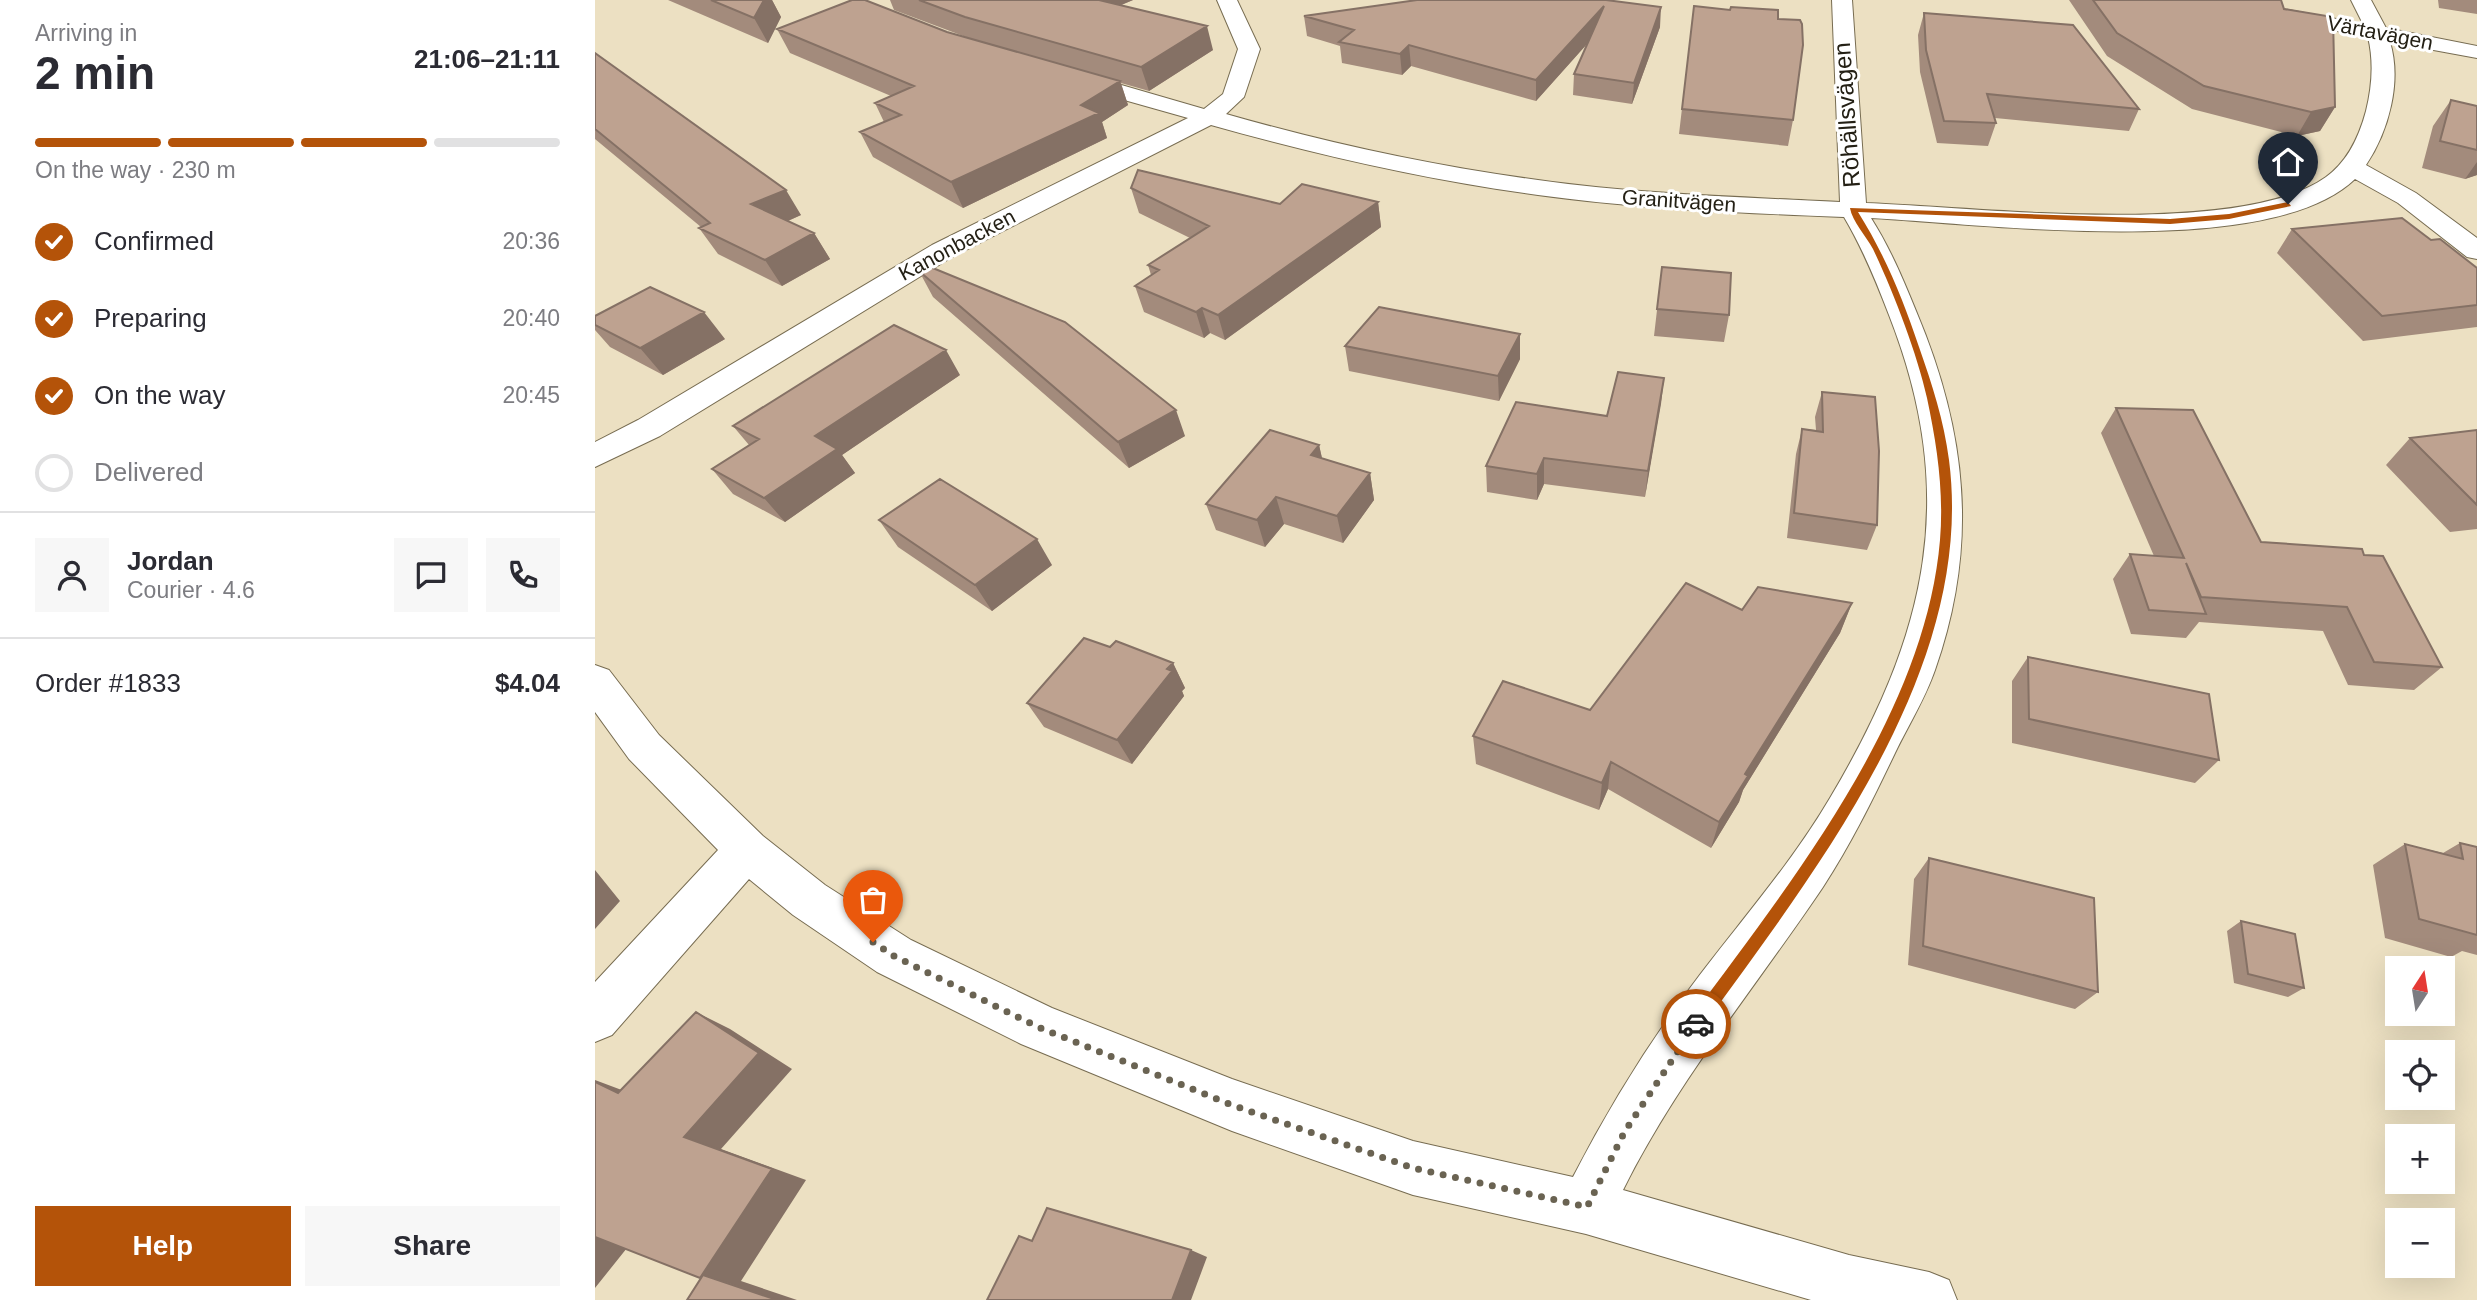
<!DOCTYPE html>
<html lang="en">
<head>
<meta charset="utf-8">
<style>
	body { margin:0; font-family:Helvetica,sans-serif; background:#f7f7f7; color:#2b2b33; height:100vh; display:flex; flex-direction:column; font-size:26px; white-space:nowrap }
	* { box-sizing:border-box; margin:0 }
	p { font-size:23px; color:#7c7c81 }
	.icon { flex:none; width:38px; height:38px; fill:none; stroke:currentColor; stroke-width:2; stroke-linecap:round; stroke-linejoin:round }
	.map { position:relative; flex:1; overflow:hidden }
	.side { display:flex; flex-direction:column; background:#fff; width:595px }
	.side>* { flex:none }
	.needle { width:46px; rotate:12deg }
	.buttons { position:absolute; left:1790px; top:956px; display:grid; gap:14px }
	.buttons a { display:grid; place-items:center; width:70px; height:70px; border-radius:0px; background:#fff; box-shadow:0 7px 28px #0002; font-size:35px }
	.pin { position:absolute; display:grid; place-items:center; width:60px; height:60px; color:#fff; margin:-72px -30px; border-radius:50% 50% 50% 0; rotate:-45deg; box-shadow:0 0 7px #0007 }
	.pin .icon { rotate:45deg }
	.courier { position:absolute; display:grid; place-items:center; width:70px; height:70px; margin:-35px; border:5px solid #b45309; border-radius:50%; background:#fff; color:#222; box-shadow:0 2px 9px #0007 }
	.summary em { font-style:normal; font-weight:600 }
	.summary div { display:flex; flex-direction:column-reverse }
	.summary { display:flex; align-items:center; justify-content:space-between; height:119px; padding:0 35px }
	h1 { font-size:46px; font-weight:600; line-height:52px }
	.bar { display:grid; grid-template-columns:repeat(4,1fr); gap:10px 7px; align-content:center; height:84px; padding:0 35px }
	.bar i { height:9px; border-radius:5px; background:#e1e1e2 }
	.bar .current { background:#b45309 }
	.bar p { grid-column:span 4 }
	.line { display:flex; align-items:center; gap:18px; padding:0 35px; border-top:2px solid #e1e1e2 }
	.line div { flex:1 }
	.round { display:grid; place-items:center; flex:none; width:74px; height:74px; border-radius:0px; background:#f7f7f7 }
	ol { padding:0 35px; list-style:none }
	li { display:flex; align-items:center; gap:21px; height:77px }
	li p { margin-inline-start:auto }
	li .icon { padding:7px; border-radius:50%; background:#b45309; color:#fff; stroke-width:4 }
	li:last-child { color:#7c7c81 }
	li i { width:38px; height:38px; border:4px solid #e1e1e2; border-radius:50% }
	.primary-button { display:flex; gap:14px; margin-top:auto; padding:14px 35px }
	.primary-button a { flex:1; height:80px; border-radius:0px; background:#b45309; color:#fff; font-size:28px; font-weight:600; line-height:80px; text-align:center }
	.primary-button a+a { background:#f7f7f7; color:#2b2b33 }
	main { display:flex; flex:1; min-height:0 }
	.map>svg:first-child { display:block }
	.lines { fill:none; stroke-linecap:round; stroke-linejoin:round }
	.minor-casing { stroke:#776c51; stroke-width:2 }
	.minor { fill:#fff; fill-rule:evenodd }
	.wall { fill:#a38b7c }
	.shaded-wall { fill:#857165 }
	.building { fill:#bea290; stroke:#857165; stroke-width:2 }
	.route { fill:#b45309 }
	.done { stroke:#6a6352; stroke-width:7; stroke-dasharray:0 12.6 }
	.labels { text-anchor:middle; stroke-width:6; stroke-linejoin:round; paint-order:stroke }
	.far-street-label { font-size:21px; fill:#242015; stroke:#fff }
	.street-label { font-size:24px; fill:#242015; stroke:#fff }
</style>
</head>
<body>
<main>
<section class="side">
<div class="summary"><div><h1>2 min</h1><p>Arriving in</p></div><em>21:06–21:11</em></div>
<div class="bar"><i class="current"></i><i class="current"></i><i class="current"></i><i></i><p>On the way · 230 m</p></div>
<ol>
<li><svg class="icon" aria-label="check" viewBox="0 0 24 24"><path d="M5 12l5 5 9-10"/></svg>Confirmed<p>20:36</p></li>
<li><svg class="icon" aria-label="check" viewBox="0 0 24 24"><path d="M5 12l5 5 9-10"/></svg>Preparing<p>20:40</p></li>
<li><svg class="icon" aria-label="check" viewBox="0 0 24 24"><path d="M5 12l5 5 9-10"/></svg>On the way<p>20:45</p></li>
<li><i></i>Delivered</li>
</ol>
<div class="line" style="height:126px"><a class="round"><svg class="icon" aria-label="person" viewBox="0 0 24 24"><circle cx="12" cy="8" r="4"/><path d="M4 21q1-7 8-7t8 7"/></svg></a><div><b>Jordan</b><p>Courier · 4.6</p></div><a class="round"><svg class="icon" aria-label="chat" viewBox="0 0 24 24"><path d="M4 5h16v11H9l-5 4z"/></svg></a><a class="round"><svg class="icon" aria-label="phone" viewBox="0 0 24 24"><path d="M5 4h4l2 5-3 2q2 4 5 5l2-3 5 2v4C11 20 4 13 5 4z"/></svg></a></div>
<div class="line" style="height:91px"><div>Order #1833</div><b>$4.04</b></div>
<div class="primary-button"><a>Help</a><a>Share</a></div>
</section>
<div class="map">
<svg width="1882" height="1300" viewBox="0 0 1882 1300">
	<rect width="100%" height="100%" fill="#ece0c2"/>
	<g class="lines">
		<defs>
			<path id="minor" d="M 622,0 L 642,0 L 665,49 L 649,97 L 631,114 C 733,143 837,166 943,180 C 1043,194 1144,197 1245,202 L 1237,0 L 1257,0 L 1271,203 C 1380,207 1645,239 1731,177 C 1753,161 1764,137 1771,111 C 1777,87 1779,62 1773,37 L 1681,19 L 1678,15 L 1681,11 L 1688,9 L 1768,24 L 1756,0 L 1776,0 L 1791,28 L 1882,46 L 1882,58 L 1795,42 C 1807,81 1794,131 1771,165 L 1821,193 L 1882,238 L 1882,259 L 1872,257 L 1803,203 L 1760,179 C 1675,261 1391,224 1276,218 C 1295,248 1308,279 1321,311 C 1372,432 1384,545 1340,670 C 1330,699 1313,726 1300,753 C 1278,799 1256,844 1228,887 C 1160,988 1082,1081 1028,1190 L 1254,1255 L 1334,1272 L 1354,1280 L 1362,1300 L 1216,1300 L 991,1234 L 818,1195 L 637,1131 L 426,1044 L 282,972 L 198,915 L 154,879 L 17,1035 L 0,1042 L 0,982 L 123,850 L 34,759 L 0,712 L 0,665 L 14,670 L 64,735 L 168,836 L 230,885 L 316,940 L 457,1008 L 637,1079 L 818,1141 L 978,1177 C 1014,1107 1056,1039 1104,976 C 1149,917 1198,861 1235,798 C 1332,635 1365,496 1294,315 C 1281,281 1268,249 1249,217 C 1147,213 1044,209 943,195 C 832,180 723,155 616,125 L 357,257 L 65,436 L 0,467 L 0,442 L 43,420 L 337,245 L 593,118 L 469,83 L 466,78 L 469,73 L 485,73 L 609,109 L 628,94 L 643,49 Z"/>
		</defs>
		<use href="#minor" class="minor-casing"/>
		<use href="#minor" class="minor"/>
	</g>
	<path class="wall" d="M 73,0 L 177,0 L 186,17 L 173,43 Z
		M 295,0 L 538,0 L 526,5 L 618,50 L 554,91 L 526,83 L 533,105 L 507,122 L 512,138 L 368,208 L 278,157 L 265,132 L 289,122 L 280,103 L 296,96 L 195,53 L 182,29 L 352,32 L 371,37 L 299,10 Z
		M 1474,0 L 1686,0 L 1689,9 L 1740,107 L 1725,131 L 1702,136 L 1597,109 L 1512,56 Z
		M 1843,0 L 1882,0 L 1882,14 L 1844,8 Z
		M 1099,6 L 1183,19 L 1198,120 L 1193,146 L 1084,134 Z
		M 1329,13 L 1544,109 L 1534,131 L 1400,118 L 1401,123 L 1393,146 L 1342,143 L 1325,72 L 1323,35 Z
		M 709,16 L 1065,27 L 1037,104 L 978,95 L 979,74 L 992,44 L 941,101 L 816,66 L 807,75 L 747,63 L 745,46 L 712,36 Z
		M 0,53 L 206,215 L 193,221 L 219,233 L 235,259 L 187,286 L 123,254 L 104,228 L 106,227 L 0,139 Z
		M 1856,100 L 1882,106 L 1882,175 L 1870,179 L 1827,168 L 1838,126 Z
		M 536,188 L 685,204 L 783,202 L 786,227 L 630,340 L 615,333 L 609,338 L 549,312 L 540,286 L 556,275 L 553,265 L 595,238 L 544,213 Z
		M 1697,229 L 1836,240 L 1882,268 L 1882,327 L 1768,341 L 1682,253 Z
		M 1067,267 L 1134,315 L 1129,342 L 1059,336 Z
		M 324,271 L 590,436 L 534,468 L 338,297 Z
		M 0,316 L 130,339 L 68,375 L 15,347 L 0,330 Z
		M 750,346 L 925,359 L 904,401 L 754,371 Z
		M 365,375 L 247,455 L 260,473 L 190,522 L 138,494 L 117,469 L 154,445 L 138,426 Z
		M 1069,378 L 1050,497 L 949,484 L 942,500 L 892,492 L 891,466 L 1012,416 Z
		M 1227,392 L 1282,525 L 1272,550 L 1192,538 L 1201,454 L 1207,429 L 1221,430 L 1220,417 Z
		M 1521,408 L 1666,542 L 1769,555 L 1847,667 L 1819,690 L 1753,685 L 1728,631 L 1604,622 L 1591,638 L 1536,634 L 1518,579 L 1535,554 L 1559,556 L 1506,433 Z
		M 1882,430 L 1882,529 L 1855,532 L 1791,465 L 1815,438 Z
		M 724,445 L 727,458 L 775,473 L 779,500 L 748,543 L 689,524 L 670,547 L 621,530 L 611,504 Z
		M 284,520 L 457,565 L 397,611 L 303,547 Z
		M 1257,603 L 1245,633 L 1148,790 L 1144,802 L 1116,848 L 1013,789 L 1004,810 L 881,764 L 878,736 L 995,710 L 1147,610 Z
		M 515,647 L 578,663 L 590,688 L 587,691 L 589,696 L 537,764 L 449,727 L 432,703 Z
		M 1433,657 L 1624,760 L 1600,783 L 1417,743 L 1417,681 Z
		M 1865,843 L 1882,847 L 1882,955 L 1867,951 L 1856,957 L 1790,938 L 1778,865 L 1810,844 L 1848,853 Z
		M 1334,858 L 1503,992 L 1480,1009 L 1313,965 L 1319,879 Z
		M 1646,921 L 1709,988 L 1693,997 L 1639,983 L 1632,931 Z"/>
	<path class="shaded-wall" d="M 169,0 L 177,0 L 186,17 L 173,43 L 159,18 Z
		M 487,0 L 538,0 L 493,19 Z
		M 1009,6 L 1008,26 L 941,101 L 941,80 Z
		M 1066,7 L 1065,27 L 1037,104 L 1039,83 Z
		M 612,26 L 618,50 L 554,91 L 546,67 Z
		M 814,45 L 816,66 L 807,75 L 805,54 Z
		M 525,81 L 533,105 L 507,122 L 512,138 L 368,208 L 356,182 Z
		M 1740,107 L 1725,131 L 1702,136 L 1716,112 Z
		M 1882,162 L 1882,175 L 1870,179 Z
		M 191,190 L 206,215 L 172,230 L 156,204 Z
		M 783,202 L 786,227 L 630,340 L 623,315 Z
		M 219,233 L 235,259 L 187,286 L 170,260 Z
		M 607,308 L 615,333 L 609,338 L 601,312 Z
		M 109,312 L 130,339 L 68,375 L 45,348 Z
		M 925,334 L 925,359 L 904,401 L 903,376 Z
		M 351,350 L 365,375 L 247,455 L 260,473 L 190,522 L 169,498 L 220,436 Z
		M 1069,378 L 1066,404 L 1050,497 L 1053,471 Z
		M 581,410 L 590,436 L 534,468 L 523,442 Z
		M 724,445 L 730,472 L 716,455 Z
		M 949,458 L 949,484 L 942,500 L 942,474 Z
		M 775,473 L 779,500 L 748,543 L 742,516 Z
		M 681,497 L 689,524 L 670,547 L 662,520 Z
		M 442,539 L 457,565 L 397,611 L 380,585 Z
		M 1257,603 L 1245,633 L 1148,790 L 1144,802 L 1116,848 L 1124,822 L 1150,774 Z
		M 578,663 L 590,688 L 587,691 L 589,696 L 537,764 L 522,740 Z
		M 1016,762 L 1013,789 L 1004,810 L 1007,783 Z
		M 0,870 L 25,901 L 0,929 Z
		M 101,1012 L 135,1029 L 197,1069 L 126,1149 L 211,1180 L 146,1281 L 202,1300 L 182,1300 L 133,1283 L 105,1278 L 89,1137 Z
		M 0,1080 L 32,1092 L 23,1093 L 0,1082 Z
		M 0,1236 L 36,1243 L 0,1288 Z
		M 596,1250 L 612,1257 L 596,1300 L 577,1300 Z"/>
	<path class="building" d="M 116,0 L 169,0 L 159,18 Z
		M 257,0 L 270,0 L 352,32 L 525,81 L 486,105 L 504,113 L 356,182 L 265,132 L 306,115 L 280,103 L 319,86 L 182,29 Z
		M 324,0 L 504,0 L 612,26 L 546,67 L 370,17 Z
		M 822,0 L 1011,0 L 1066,7 L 1039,83 L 979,74 L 1009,6 L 941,80 L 814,45 L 805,54 L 744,42 L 759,30 L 709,16 Z
		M 1498,0 L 1686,0 L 1689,9 L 1738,17 L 1740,107 L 1716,112 L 1609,86 L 1522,33 Z
		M 1099,6 L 1135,10 L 1136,7 L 1183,10 L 1183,19 L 1205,20 L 1207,24 L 1208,45 L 1198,120 L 1087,109 Z
		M 1329,13 L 1478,25 L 1544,109 L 1392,94 L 1401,123 L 1349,121 L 1331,50 Z
		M 0,53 L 191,190 L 156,204 L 219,233 L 170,260 L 104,228 L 115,223 L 0,129 Z
		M 1856,100 L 1882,106 L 1882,150 L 1845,141 Z
		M 543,170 L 685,204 L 707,184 L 783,202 L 623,315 L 607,308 L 601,312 L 540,286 L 564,270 L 553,265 L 614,226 L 536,188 Z
		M 1807,218 L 1836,240 L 1845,239 L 1882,268 L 1882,305 L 1787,316 L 1697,229 Z
		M 328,264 L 470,322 L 581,410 L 523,442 L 324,271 Z
		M 1067,267 L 1136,273 L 1134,315 L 1062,309 Z
		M 55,287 L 109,312 L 45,348 L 0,325 L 0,316 Z
		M 784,307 L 925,334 L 903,376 L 750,346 Z
		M 299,325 L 351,350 L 220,436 L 242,449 L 169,498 L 117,469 L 164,439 L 138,426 Z
		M 1023,372 L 1069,378 L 1053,471 L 949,458 L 942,474 L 891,466 L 921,402 L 1012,416 Z
		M 1227,392 L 1280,397 L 1284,451 L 1282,525 L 1199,513 L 1207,429 L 1228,432 Z
		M 1521,408 L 1598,410 L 1666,542 L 1767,549 L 1769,555 L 1788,556 L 1847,667 L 1779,662 L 1752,607 L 1606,597 L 1591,563 L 1611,614 L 1554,610 L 1535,554 L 1589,558 Z
		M 675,430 L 724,445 L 716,455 L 775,473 L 742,516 L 681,497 L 662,520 L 611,504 Z
		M 1882,430 L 1882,505 L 1815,438 Z
		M 345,479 L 442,539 L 380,585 L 284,520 Z
		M 1091,583 L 1147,610 L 1163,587 L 1257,603 L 1150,774 L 1153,776 L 1124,822 L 1016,762 L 1007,783 L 878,736 L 908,681 L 995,710 Z
		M 489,638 L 515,647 L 521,641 L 578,663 L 572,669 L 577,671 L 522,740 L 432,703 Z
		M 1433,657 L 1614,694 L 1624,760 L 1434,719 Z
		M 1865,843 L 1882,847 L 1882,935 L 1824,919 L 1810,844 L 1868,859 Z
		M 1334,858 L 1499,898 L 1503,992 L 1328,946 Z
		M 1646,921 L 1700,934 L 1709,988 L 1653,974 Z
		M 101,1012 L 164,1053 L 89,1137 L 177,1169 L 105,1278 L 0,1237 L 0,1082 L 23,1093 Z
		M 452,1208 L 596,1250 L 577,1300 L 392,1300 L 424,1236 L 437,1241 Z
		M 108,1275 L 182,1300 L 92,1300 Z"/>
	<path class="route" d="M 1693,202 L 1696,206 L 1634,219 L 1575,224 L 1263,212 C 1290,255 1308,299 1324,347 C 1337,384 1349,421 1354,460 C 1381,669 1221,870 1106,1029 L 1095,1029 L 1095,1019 C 1196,882 1330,716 1345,540 C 1349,492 1342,445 1332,398 C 1322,353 1298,291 1278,249 C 1271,236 1257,221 1255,208 L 1575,219 L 1634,214 Z"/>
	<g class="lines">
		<path class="done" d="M 278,942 L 299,956 L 443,1027 L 637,1105 L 818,1168 L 992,1207 L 1030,1131 L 1101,1024"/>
	</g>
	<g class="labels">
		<g class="far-street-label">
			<text transform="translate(1785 33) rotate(11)" y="7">Värtavägen</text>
			<text transform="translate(1084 201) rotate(4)" y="7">Granitvägen</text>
			<text transform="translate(362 245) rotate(-28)" y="7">Kanonbacken</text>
		</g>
		<g class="street-label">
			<text transform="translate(1252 115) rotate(-94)" y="8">Röhällsvägen</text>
		</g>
	</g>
</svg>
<div class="buttons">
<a><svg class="needle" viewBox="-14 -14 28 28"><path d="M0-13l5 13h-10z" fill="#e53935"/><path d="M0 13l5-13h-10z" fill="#7c7c81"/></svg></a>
<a><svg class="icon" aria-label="locate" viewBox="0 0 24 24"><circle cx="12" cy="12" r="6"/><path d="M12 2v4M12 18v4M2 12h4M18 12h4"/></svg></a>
<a>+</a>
<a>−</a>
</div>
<div class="pin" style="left:278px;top:942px;background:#ea580c"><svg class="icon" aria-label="bag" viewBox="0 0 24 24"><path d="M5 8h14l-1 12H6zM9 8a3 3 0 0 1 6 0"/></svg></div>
<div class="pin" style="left:1693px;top:204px;background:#1f2937"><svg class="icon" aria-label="home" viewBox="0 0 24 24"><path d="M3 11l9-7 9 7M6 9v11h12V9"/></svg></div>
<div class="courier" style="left:1101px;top:1024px"><svg class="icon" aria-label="car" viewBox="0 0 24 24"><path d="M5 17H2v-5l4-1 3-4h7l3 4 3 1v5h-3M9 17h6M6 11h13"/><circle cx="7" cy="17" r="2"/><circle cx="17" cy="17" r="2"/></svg></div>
</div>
</main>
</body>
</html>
